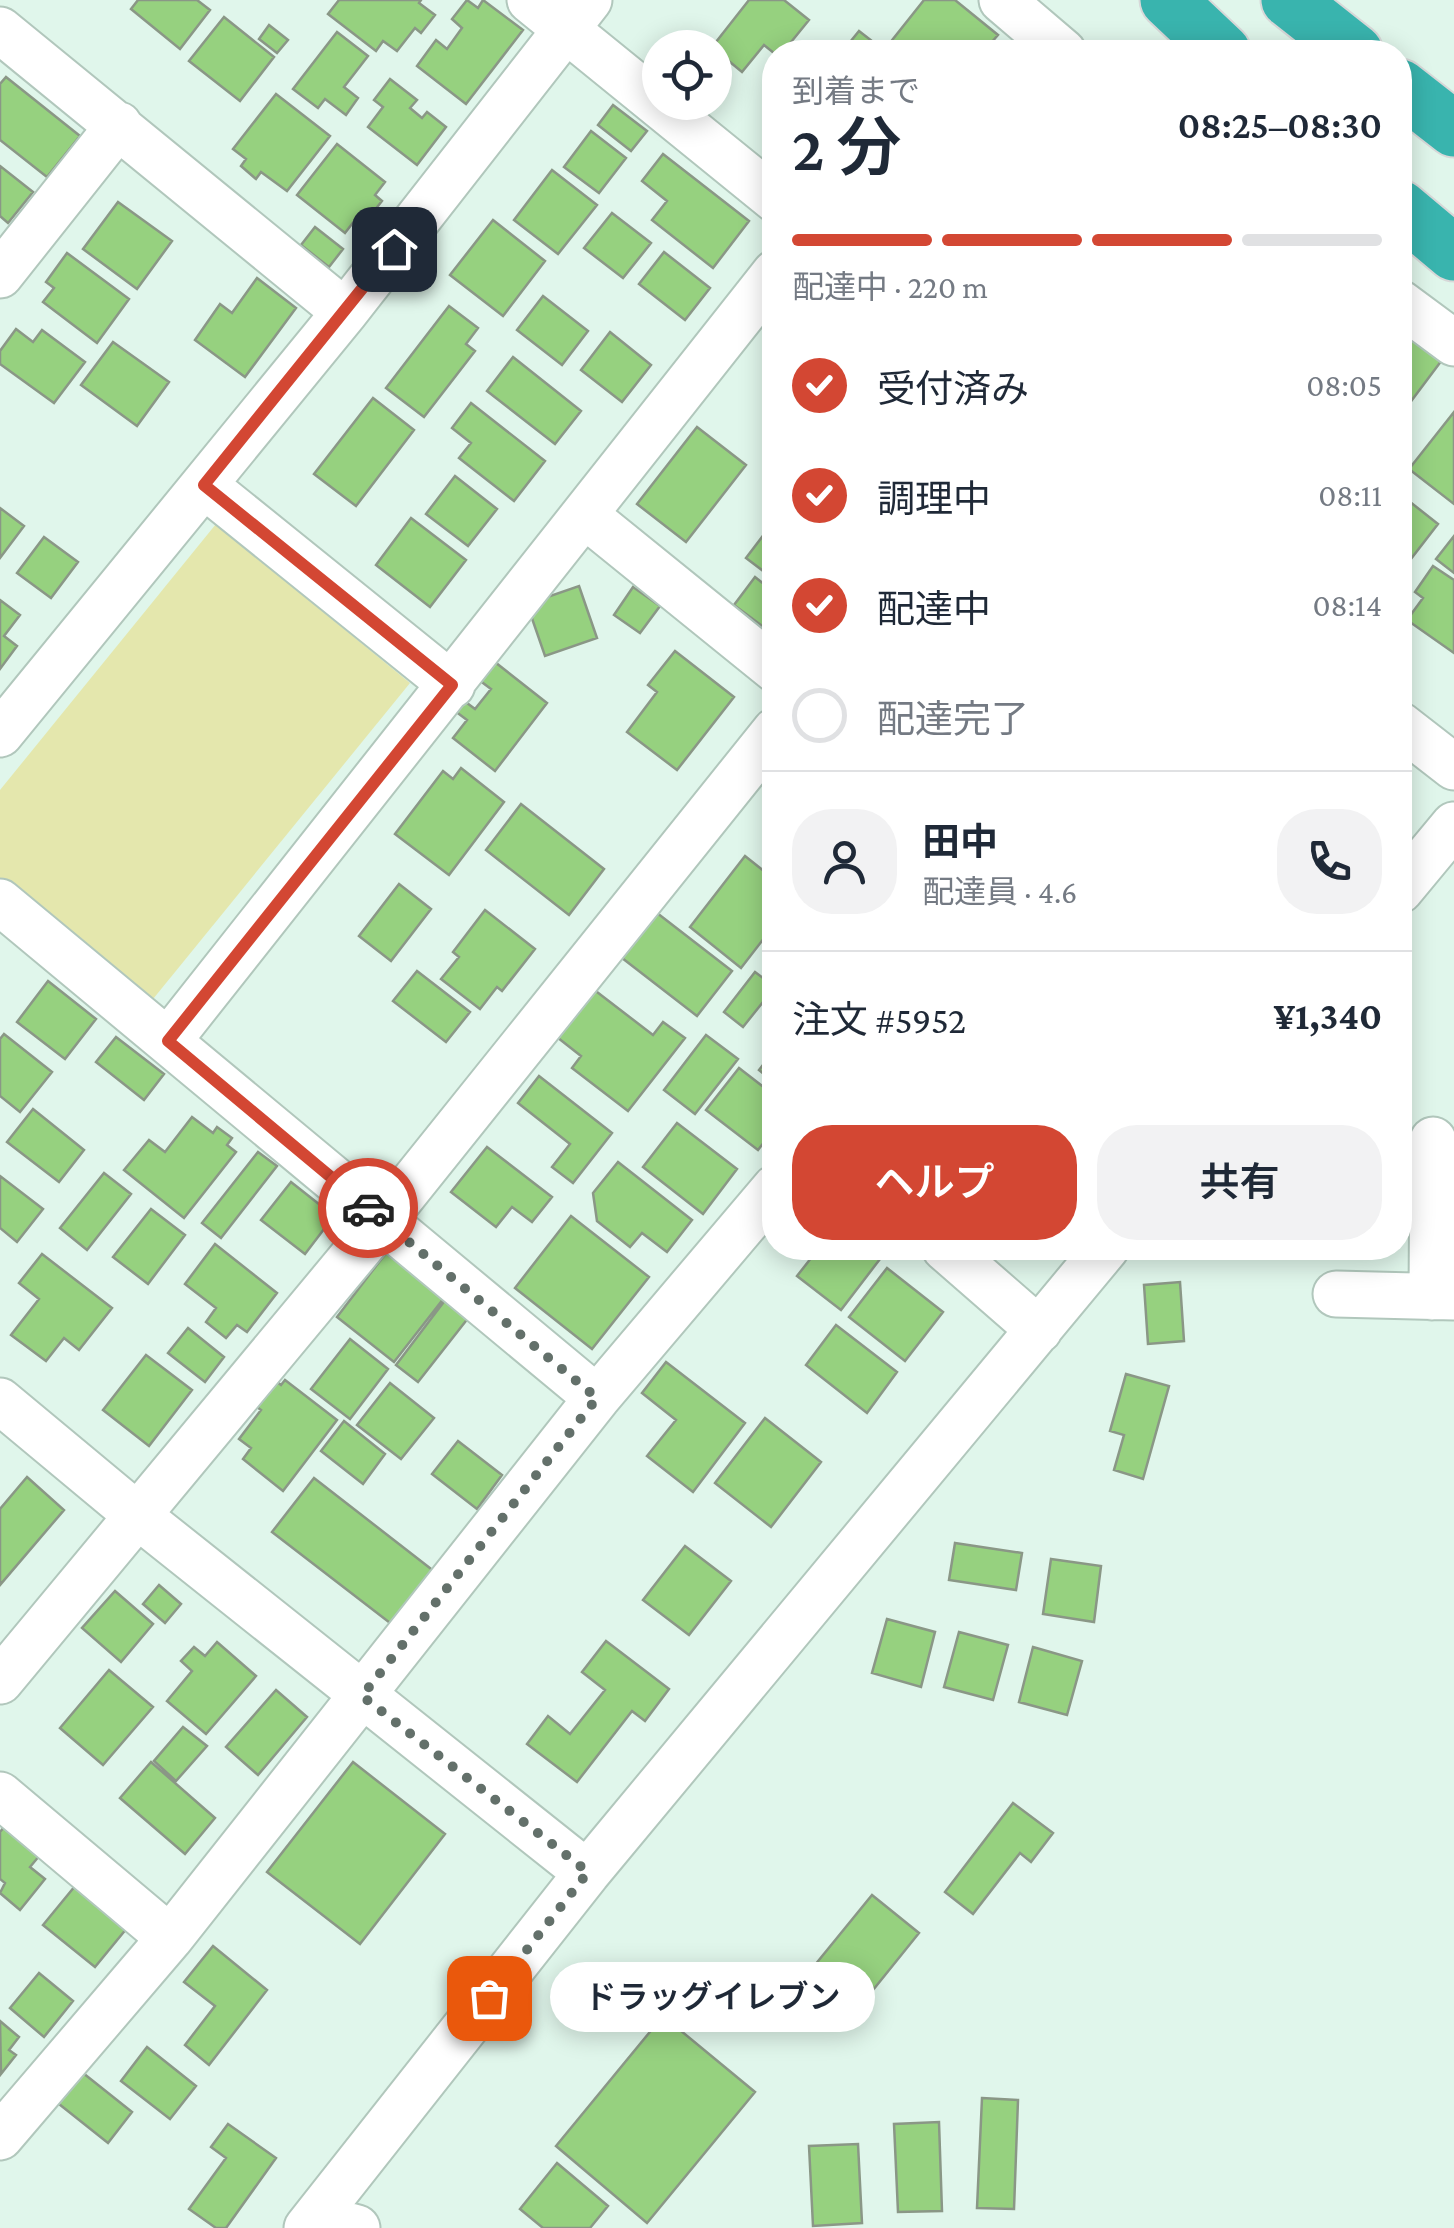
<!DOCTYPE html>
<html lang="ja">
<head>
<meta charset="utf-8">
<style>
	body { margin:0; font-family:"Crimson Pro","Noto Sans JP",serif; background:#f2f2f3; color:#1f2937; height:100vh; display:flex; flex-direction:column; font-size:38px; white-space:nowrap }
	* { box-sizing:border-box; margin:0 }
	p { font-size:32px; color:#747a83 }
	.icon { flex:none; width:55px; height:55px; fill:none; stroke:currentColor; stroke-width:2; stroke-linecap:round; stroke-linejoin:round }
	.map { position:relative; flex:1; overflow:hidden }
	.panel { position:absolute; left:762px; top:40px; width:650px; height:1220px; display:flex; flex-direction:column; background:#fff; border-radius:40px; box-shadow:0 5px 25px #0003 }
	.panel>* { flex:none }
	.fabs { position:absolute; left:642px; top:30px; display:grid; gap:20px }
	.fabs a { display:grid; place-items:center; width:90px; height:90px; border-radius:50%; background:#fff; box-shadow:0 5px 25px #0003; font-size:50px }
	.pin { position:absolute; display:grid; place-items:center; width:85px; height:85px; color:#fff; margin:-42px; border-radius:20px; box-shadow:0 5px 15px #0006 }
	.courier { position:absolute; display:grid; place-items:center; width:100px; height:100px; margin:-50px; border:8px solid #d34733; border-radius:50%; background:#fff; color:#222; box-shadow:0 2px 12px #0007 }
	.bubble { position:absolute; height:70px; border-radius:35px; background:#fff; box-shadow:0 5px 25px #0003; font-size:32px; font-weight:600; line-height:70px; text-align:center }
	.summary em { font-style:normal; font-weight:600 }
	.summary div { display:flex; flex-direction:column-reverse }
	.summary { display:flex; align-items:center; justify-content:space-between; height:170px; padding:0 30px }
	h1 { font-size:65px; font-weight:600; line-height:75px }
	.bar { display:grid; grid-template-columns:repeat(4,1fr); gap:15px 10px; align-content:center; height:120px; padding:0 30px }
	.bar i { height:12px; border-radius:8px; background:#e0e1e3 }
	.bar .selected { background:#d34733 }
	.bar p { grid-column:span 4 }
	.line { display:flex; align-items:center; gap:25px; padding:0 30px; border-top:2px solid #e0e1e3 }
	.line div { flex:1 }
	.round { display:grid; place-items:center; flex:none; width:105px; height:105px; border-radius:40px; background:#f2f2f3 }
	ol { padding:0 30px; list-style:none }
	li { display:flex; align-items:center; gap:30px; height:110px }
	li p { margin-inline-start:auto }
	li .icon { padding:10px; border-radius:50%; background:#d34733; color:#fff; stroke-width:4 }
	li:last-child { color:#747a83 }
	li i { width:55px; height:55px; border:5px solid #e0e1e3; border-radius:50% }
	.action { display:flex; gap:20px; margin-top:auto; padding:20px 30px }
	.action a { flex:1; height:115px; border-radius:40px; background:#d34733; color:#fff; font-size:40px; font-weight:600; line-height:115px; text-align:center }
	.action a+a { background:#f2f2f3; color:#1f2937 }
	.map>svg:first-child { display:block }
	.green { fill:#e4e7ad }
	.building { fill:#96d17f; stroke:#8a9786; stroke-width:2.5 }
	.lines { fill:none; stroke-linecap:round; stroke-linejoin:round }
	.minor-casing { stroke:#b1c7bc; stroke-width:49 }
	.highway-casing { stroke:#d7d8d8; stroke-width:59 }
	.minor { stroke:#fff; stroke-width:45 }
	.highway { stroke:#39b4ae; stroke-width:55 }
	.done { stroke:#63706a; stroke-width:10; stroke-dasharray:0 18 }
	.route { stroke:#d34733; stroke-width:12 }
</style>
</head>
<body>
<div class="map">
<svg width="1454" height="2228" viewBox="0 0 1454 2228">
	<rect width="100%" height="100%" fill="#e0f6eb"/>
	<path class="green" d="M 216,524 L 410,683 L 149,1004 L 0,882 L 0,790 Z"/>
	<path class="building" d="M 138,0 L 197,0 L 210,10 L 180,49 L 131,9 Z
		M 339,0 L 421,0 L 419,3 L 435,15 L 421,33 L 415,28 L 397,51 L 383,41 L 376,51 L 328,14 Z
		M 467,0 L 478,8 L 483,0 L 523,30 L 466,104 L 417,66 L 436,40 L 447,49 L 462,28 L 452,19 Z
		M 749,0 L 784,0 L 809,20 L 783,52 L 775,54 L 764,45 L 742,72 L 712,47 Z
		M 924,0 L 955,0 L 998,35 L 983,52 L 900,52 L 889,44 Z
		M 224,17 L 274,57 L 240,101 L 189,61 Z
		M 269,25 L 288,40 L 277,53 L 259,39 Z
		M 859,31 L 886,52 L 842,52 Z
		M 337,32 L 368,56 L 344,87 L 358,98 L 346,115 L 325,99 L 318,108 L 293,89 Z
		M 6,77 L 80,136 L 47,177 L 0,140 L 0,84 Z
		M 390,79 L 417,100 L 410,108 L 422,118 L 427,112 L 446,127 L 417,165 L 368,127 L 383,107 L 374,100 Z
		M 276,94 L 330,136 L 287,191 L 261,172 L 256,179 L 241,166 L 246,159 L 233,149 Z
		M 613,105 L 647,131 L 631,151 L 598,125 Z
		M 591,131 L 626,158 L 599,193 L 564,167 Z
		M 337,144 L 385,182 L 375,195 L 382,201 L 362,226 L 355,220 L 345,233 L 297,195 Z
		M 663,154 L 749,221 L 713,268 L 652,220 L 667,201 L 642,181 Z
		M 0,166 L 33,192 L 8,223 L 0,216 Z
		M 552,170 L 597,205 L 558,254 L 514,220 Z
		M 118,202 L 172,241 L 137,289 L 83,249 Z
		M 612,213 L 651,243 L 623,278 L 584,248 Z
		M 493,220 L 545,261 L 503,316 L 450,275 Z
		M 315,227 L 343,249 L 329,267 L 301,245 Z
		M 664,252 L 710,288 L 685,320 L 639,284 Z
		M 67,253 L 129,299 L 97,343 L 43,302 L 54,288 L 46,282 Z
		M 257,278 L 296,308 L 245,377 L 195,340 L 220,304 L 232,313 Z
		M 543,296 L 588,331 L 562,365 L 517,330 Z
		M 449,306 L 478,328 L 466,344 L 475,351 L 424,417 L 386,388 Z
		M 16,329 L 33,342 L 42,330 L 85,362 L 54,403 L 0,364 L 0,351 Z
		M 1410,329 L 1445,356 L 1400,416 L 1400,342 Z
		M 610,332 L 651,365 L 622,402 L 581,370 Z
		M 113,342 L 169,382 L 137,426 L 81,385 Z
		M 513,357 L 581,411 L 555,444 L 487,391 Z
		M 373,398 L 414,430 L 356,506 L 314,474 Z
		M 471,403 L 545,461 L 514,501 L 459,458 L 471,443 L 452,428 Z
		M 1454,412 L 1454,504 L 1409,469 Z
		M 697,427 L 746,465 L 686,542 L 637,504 Z
		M 455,476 L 497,509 L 468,546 L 426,514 Z
		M 1400,494 L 1438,524 L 1400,573 Z
		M 0,508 L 24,526 L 0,558 Z
		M 411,518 L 466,560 L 430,607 L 376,565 Z
		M 775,520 L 775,580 L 746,558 Z
		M 1454,536 L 1454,573 L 1436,559 Z
		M 44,537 L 78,562 L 51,598 L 17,573 Z
		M 1433,566 L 1454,580 L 1454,653 L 1407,620 L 1423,598 L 1415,592 Z
		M 755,577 L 775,593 L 773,634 L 734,605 Z
		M 579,586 L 597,638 L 545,656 L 527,604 Z
		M 633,587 L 660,606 L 640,633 L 614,615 Z
		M 0,600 L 20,615 L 4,636 L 17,646 L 0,669 Z
		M 675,651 L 734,697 L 677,770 L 627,732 L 657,692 L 648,685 Z
		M 486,655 L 547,703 L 495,771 L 453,738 L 467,720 L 447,705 L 455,694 L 475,709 L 491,689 L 471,674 Z
		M 461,768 L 504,802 L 449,875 L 395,834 L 443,771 L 453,779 Z
		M 521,804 L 604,869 L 569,915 L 486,850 Z
		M 745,856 L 775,880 L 775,924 L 741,968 L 690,927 Z
		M 399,884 L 431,909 L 391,961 L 359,936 Z
		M 648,906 L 732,971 L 697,1016 L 613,951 Z
		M 485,910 L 535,949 L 502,991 L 497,987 L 480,1009 L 441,979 L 459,957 L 453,952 Z
		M 417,971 L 470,1012 L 446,1042 L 393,1001 Z
		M 755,972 L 775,987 L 743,1027 L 724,1012 Z
		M 48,981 L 96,1019 L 65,1059 L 17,1022 Z
		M 584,982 L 653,1035 L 663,1022 L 685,1038 L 628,1111 L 572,1068 L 581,1056 L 548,1030 Z
		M 4,1034 L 52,1072 L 20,1112 L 0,1096 L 0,1039 Z
		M 706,1035 L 738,1059 L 695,1114 L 664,1090 Z
		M 116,1037 L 164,1074 L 144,1100 L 96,1062 Z
		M 775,1049 L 775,1083 L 759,1070 Z
		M 739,1068 L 775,1096 L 775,1128 L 758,1150 L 706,1110 Z
		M 539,1076 L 612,1133 L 573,1183 L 552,1167 L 570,1144 L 518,1103 Z
		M 33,1109 L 84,1150 L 59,1182 L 7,1142 Z
		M 192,1117 L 213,1133 L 217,1127 L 232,1138 L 227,1145 L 236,1152 L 184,1218 L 124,1170 L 149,1140 L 165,1152 Z
		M 677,1123 L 737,1169 L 703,1214 L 643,1167 Z
		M 487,1147 L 552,1197 L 532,1222 L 512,1207 L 496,1227 L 451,1192 Z
		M 258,1152 L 277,1166 L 221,1238 L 202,1223 Z
		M 618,1162 L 692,1220 L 667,1252 L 642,1233 L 630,1247 L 597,1221 L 593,1193 Z
		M 104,1173 L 131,1194 L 87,1250 L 60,1228 Z
		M 0,1176 L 43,1209 L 17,1242 L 0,1228 Z
		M 291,1182 L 334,1216 L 305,1254 L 261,1220 Z
		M 151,1209 L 185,1235 L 148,1284 L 113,1257 Z
		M 571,1216 L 649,1277 L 592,1349 L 515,1288 Z
		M 215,1244 L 277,1293 L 247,1332 L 237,1325 L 226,1338 L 206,1322 L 216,1308 L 185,1284 Z
		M 819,1248 L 865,1248 L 880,1259 L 841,1310 L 797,1276 Z
		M 386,1253 L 444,1298 L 394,1362 L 337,1317 Z
		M 42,1254 L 112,1308 L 79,1350 L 64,1338 L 46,1361 L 11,1335 L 39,1299 L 19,1283 Z
		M 887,1268 L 943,1312 L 905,1361 L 849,1317 Z
		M 1180,1282 L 1184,1341 L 1148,1344 L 1144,1285 Z
		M 446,1299 L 469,1317 L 418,1382 L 396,1365 Z
		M 836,1325 L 897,1372 L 867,1413 L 806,1365 Z
		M 188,1328 L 224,1357 L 205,1382 L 168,1353 Z
		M 350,1339 L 388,1369 L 350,1419 L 311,1389 Z
		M 146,1355 L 192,1390 L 149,1446 L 103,1410 Z
		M 666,1362 L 745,1423 L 693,1492 L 647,1456 L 676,1420 L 642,1393 Z
		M 1126,1374 L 1169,1386 L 1143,1479 L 1114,1470 L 1124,1435 L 1110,1431 Z
		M 272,1378 L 281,1385 L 285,1380 L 337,1420 L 283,1491 L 243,1459 L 251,1448 L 239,1439 L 261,1410 L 253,1404 Z
		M 390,1383 L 434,1418 L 401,1459 L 357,1425 Z
		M 765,1418 L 821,1462 L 771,1527 L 715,1483 Z
		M 344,1421 L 385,1454 L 363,1484 L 321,1451 Z
		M 458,1441 L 502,1475 L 477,1509 L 432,1474 Z
		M 27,1477 L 64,1510 L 0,1585 L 0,1509 Z
		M 314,1478 L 435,1572 L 394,1626 L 272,1532 Z
		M 955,1543 L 1022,1553 L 1016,1590 L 949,1580 Z
		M 685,1546 L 731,1581 L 689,1635 L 643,1600 Z
		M 1051,1559 L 1101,1566 L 1094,1622 L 1043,1614 Z
		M 159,1585 L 181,1604 L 165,1623 L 143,1604 Z
		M 115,1591 L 153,1624 L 121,1662 L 82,1628 Z
		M 887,1619 L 935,1632 L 921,1687 L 872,1673 Z
		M 959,1632 L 1008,1645 L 993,1700 L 944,1687 Z
		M 606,1641 L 669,1689 L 645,1721 L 632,1711 L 577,1782 L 527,1744 L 548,1716 L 570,1734 L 605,1690 L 582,1672 Z
		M 217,1642 L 256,1676 L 206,1734 L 167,1701 L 192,1671 L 181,1661 L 194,1647 L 205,1656 Z
		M 1033,1647 L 1082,1661 L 1067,1715 L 1019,1702 Z
		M 109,1670 L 153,1707 L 103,1765 L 60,1728 Z
		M 276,1690 L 307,1717 L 258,1775 L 226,1747 Z
		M 183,1727 L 207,1746 L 176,1781 L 154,1761 Z
		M 151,1762 L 215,1818 L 185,1854 L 120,1798 Z
		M 353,1762 L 445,1834 L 360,1944 L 267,1872 Z
		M 1013,1803 L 1053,1833 L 1031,1862 L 1020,1853 L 973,1914 L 945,1892 Z
		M 10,1820 L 45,1849 L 30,1867 L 45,1879 L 20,1910 L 0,1893 L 5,1883 L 0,1879 L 0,1832 Z
		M 80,1880 L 132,1922 L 95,1967 L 43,1925 Z
		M 872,1895 L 919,1933 L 848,2021 L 801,1982 Z
		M 213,1946 L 267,1990 L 209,2065 L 185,2045 L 215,2006 L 184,1982 Z
		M 39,1973 L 73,2001 L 44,2037 L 10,2008 Z
		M 663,2016 L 755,2092 L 647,2223 L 556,2146 Z
		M 0,2021 L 19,2037 L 9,2050 L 16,2055 L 1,2074 Z
		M 147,2047 L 196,2086 L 170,2119 L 121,2081 Z
		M 78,2069 L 132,2112 L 108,2143 L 54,2100 Z
		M 982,2098 L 1018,2100 L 1014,2209 L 977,2208 Z
		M 939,2122 L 942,2211 L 898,2212 L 894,2124 Z
		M 228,2124 L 276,2158 L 226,2228 L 216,2228 L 189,2209 L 226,2158 L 211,2147 Z
		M 858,2144 L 862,2223 L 813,2226 L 809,2146 Z
		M 557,2163 L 608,2206 L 590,2228 L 543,2228 L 520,2209 Z"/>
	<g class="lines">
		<defs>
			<path id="minor" d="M 530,0 L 775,199
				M 1002,0 L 1063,52
				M 0,30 L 345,312
				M 0,275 L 119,125
				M 1400,303 L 1454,343
				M 204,485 L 452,685
				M 586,516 L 775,669
				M 1400,725 L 1454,767
				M 0,734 L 345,312 L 589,0
				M 1400,890 L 1454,825
				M 0,902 L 597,1398 L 170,1938 L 0,2137
				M 168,1041 L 775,273
				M 945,1248 L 1039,1330
				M 1336,1294 L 1454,1297
				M 1432,1297 L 1433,1140
				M 597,1398 L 775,1188
				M 0,1401 L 137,1515 L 587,1873
				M 0,1681 L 383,1220 L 775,731
				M 0,1795 L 170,1938
				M 316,2217 L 357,2228
				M 307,2228 L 587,1873 L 1106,1248"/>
			<path id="highway" d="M 1168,0 L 1223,52
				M 1289,0 L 1355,52
				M 1400,87 L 1454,129
				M 1400,208 L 1454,253"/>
		</defs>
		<use href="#minor" class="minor-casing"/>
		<use href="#highway" class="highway-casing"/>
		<use href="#minor" class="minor"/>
		<use href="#highway" class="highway"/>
	</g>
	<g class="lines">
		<path class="done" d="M 368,1208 L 597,1398 L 362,1696 L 588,1872 L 489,1998"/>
		<path class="route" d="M 368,1208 L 168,1041 L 452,685 L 204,485 L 394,249"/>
	</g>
</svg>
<div class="fabs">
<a><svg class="icon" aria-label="locate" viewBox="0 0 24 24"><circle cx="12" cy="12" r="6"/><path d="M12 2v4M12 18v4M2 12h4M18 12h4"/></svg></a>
</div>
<div class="pin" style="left:489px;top:1998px;background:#ea580c"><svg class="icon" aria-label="bag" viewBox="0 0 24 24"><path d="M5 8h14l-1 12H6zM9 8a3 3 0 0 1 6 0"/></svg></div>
<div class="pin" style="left:394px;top:249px;background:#1f2937"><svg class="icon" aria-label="home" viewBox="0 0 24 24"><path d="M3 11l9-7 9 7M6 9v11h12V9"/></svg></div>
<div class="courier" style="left:368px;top:1208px"><svg class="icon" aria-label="car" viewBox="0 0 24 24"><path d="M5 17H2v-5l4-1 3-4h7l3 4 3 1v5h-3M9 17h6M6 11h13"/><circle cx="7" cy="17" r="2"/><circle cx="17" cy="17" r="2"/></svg></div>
<div class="bubble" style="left:550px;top:1962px;width:325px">ドラッグイレブン</div>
<section class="panel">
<div class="summary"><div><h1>2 分</h1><p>到着まで</p></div><em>08:25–08:30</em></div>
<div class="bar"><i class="selected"></i><i class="selected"></i><i class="selected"></i><i></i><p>配達中 · 220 m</p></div>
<ol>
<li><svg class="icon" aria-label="check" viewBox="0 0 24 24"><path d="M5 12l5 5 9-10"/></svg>受付済み<p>08:05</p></li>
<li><svg class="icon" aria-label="check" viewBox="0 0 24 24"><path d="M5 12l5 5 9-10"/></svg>調理中<p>08:11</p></li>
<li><svg class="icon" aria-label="check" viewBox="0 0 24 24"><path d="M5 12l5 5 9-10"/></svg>配達中<p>08:14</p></li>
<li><i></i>配達完了</li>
</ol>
<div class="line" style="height:180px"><a class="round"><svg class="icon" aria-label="person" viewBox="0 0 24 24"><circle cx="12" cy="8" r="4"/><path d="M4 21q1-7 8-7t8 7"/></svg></a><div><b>田中</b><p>配達員 · 4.6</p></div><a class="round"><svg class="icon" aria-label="phone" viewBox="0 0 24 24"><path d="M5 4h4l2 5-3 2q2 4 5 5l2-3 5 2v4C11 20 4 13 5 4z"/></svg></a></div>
<div class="line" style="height:130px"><div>注文 #5952</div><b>¥1,340</b></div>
<div class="action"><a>ヘルプ</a><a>共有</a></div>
</section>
</div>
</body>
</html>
